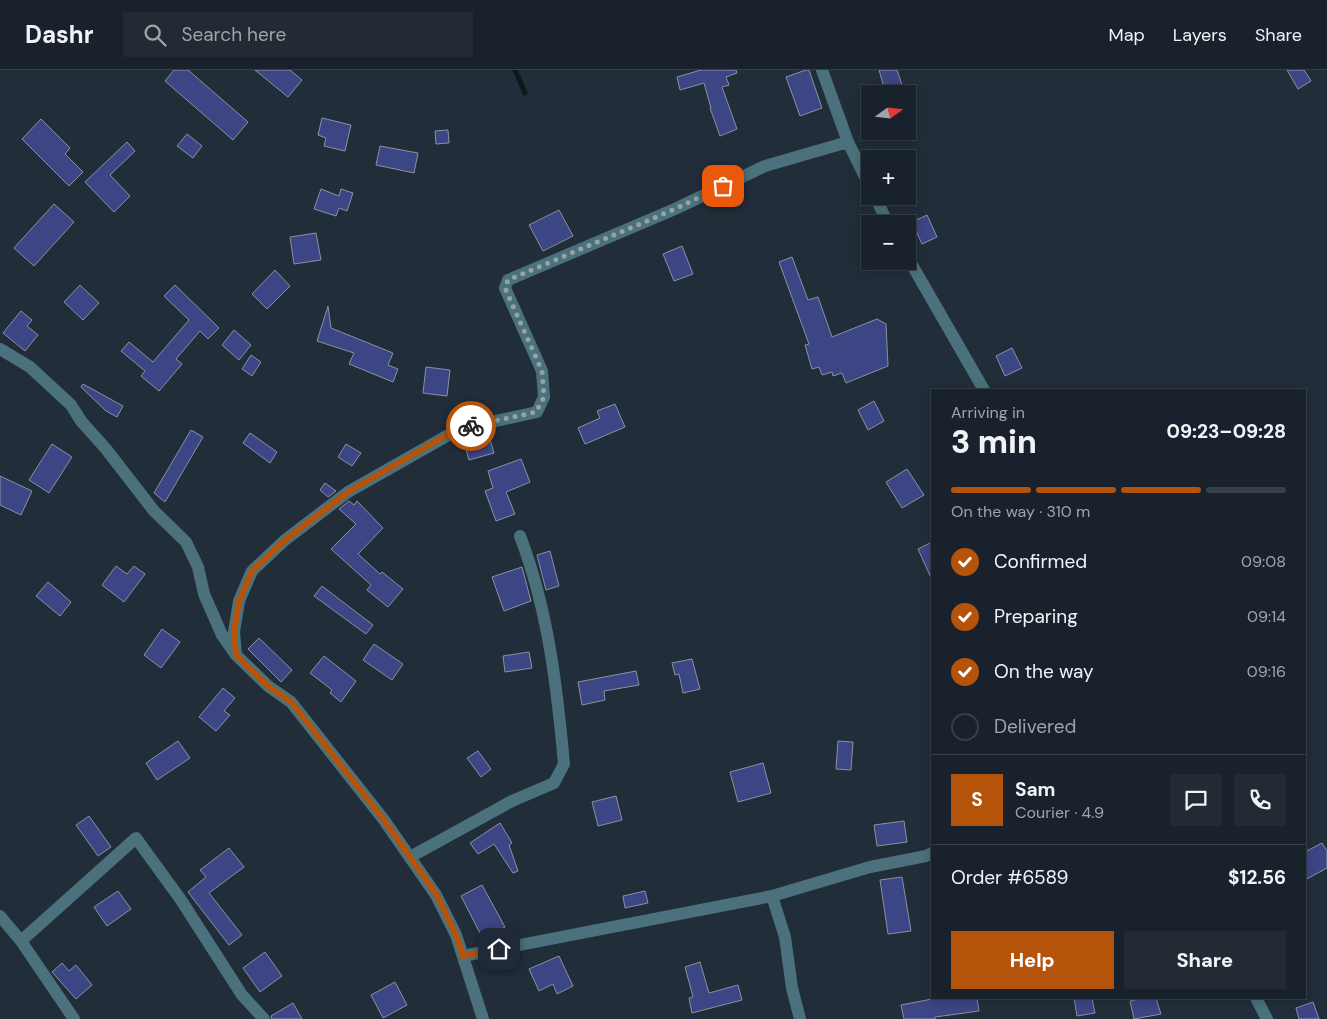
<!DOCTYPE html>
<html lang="en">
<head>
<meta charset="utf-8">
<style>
	body { margin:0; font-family:"DM Sans",sans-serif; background:#222a34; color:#f1f3f6; height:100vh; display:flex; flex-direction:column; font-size:19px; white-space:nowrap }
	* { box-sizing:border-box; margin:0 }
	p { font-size:16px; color:#9fa4a9 }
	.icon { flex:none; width:28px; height:28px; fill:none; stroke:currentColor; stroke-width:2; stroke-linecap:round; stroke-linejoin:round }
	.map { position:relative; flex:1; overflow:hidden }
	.drawer { position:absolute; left:931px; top:319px; width:375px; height:610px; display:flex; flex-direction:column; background:#19222c; border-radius:0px; box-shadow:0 2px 12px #0003,0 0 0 1px #373f48 }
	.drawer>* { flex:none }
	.needle { width:32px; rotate:75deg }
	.tools { position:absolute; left:861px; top:15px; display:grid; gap:10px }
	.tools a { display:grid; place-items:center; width:55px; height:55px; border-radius:0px; background:#19222c; box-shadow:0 2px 12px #0003,0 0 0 1px #373f48; font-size:25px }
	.pin { position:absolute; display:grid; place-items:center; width:42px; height:42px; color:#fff; margin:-21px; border-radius:10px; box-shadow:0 2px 8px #0006 }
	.courier { position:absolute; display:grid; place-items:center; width:50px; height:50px; margin:-25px; border:4px solid #b45309; border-radius:50%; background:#fff; color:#222; box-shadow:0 1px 6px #0007 }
	.overview em { font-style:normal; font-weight:800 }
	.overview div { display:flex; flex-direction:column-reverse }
	.overview { display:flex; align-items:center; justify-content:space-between; height:85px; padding:0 20px }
	h1 { font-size:32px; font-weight:800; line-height:38px }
	.bar { display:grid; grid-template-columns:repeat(4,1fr); gap:8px 5px; align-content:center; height:60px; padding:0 20px }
	.bar i { height:6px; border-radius:4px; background:#373f48 }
	.bar .current { background:#b45309 }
	.bar p { grid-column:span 4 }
	.line { display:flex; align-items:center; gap:12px; padding:0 20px; border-top:1px solid #373f48 }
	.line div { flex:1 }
	.round { display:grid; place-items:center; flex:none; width:52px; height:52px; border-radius:0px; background:#222a34 }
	ol { padding:0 20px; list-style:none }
	li { display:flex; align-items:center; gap:15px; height:55px }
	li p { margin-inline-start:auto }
	li .icon { padding:5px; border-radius:50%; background:#b45309; color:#fff; stroke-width:4 }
	li:last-child { color:#9fa4a9 }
	li i { width:28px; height:28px; border:2px solid #373f48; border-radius:50% }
	.primary-button { display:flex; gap:10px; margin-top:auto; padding:10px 20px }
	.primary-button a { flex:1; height:58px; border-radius:0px; background:#b45309; color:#fff; font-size:20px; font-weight:800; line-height:58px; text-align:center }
	.primary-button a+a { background:#222a34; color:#f1f3f6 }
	header { display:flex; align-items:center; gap:30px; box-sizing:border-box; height:70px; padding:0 25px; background:#19222c; border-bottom:1px solid #373f48 }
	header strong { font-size:24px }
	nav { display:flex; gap:28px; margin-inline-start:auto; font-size:18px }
	.search { width:350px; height:45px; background:#222a34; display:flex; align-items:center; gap:12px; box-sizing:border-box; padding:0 18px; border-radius:0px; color:#9fa4a9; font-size:19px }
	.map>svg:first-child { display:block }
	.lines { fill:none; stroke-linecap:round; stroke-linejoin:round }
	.stream { stroke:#0b1918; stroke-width:5 }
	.building { fill:#3d4684; stroke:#8b90a3 }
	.minor { stroke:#4b727c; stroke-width:12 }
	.done { stroke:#97a1aa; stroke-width:5; stroke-dasharray:0 9 }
	.route { stroke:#b45309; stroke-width:6 }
</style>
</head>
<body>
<header>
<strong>Dashr</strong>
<div class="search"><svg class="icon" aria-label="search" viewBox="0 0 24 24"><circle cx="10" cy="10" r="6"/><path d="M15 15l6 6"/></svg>Search here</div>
<nav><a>Map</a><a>Layers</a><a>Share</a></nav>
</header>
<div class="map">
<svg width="1327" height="949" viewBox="0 0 1327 949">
	<rect width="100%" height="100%" fill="#212e3a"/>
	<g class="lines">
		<path class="stream" d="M 515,0 L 525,23"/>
	</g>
	<path class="building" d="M 174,0 L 188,0 L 248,52 L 233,70 L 165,11 Z
		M 255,0 L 290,0 L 302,10 L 288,27 Z
		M 701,0 L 736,0 L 737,3 L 726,7 L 729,15 L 722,17 L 737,59 L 720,66 L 710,38 L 711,38 L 704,13 L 680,20 L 677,7 Z
		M 806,0 L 809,0 L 822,38 L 800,46 L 786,7 Z
		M 879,0 L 897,0 L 905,24 L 886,24 Z
		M 1287,0 L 1304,0 L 1311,11 L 1298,19 Z
		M 322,48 L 351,55 L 345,81 L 324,76 L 326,68 L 318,65 Z
		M 41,49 L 70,78 L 65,84 L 83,102 L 69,116 L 22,69 Z
		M 448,60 L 449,73 L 436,74 L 435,61 Z
		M 187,64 L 202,76 L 193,88 L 177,76 Z
		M 127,72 L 135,81 L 110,105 L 130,126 L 114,142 L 85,112 Z
		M 380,76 L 418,83 L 414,103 L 376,95 Z
		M 321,119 L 339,126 L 341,119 L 353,123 L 347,141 L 339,138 L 336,146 L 314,139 Z
		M 54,134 L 74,152 L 34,196 L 14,178 Z
		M 559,140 L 573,166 L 543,181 L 529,155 Z
		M 927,145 L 937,167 L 922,174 L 912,152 Z
		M 316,163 L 321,190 L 294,194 L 290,167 Z
		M 682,176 L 693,204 L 674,211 L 663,184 Z
		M 792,187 L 808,230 L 818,227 L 832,267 L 877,249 L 886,254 L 888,296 L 846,313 L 842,303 L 833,306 L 832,302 L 822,305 L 819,297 L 812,299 L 805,275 L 809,274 L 779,192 Z
		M 275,200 L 290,216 L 267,239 L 252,224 Z
		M 80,215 L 99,233 L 83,250 L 64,232 Z
		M 175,215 L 219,258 L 208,269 L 200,261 L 176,289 L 182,294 L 159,321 L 141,306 L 145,301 L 121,281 L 129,272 L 153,292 L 189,250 L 164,226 Z
		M 328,236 L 331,258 L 393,283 L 388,295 L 398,299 L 393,312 L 349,294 L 354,283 L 317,271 Z
		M 21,241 L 32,250 L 27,256 L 38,265 L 25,281 L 3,263 Z
		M 234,260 L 251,275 L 239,290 L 222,275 Z
		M 1012,278 L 1022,298 L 1005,306 L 996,286 Z
		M 251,285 L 261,292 L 252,306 L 242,299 Z
		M 426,297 L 450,300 L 447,326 L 423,323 Z
		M 83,314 L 123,336 L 117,347 L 106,341 L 81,317 Z
		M 874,331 L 884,351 L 868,360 L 858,340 Z
		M 615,334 L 625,357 L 585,374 L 578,358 L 600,348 L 597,341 Z
		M 191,360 L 203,367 L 165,432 L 154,423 Z
		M 250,363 L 277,382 L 270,393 L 243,373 Z
		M 490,369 L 494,383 L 469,390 L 465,376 Z
		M 52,374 L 72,387 L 49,423 L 29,410 Z
		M 346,374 L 361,383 L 352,396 L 338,387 Z
		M 521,389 L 530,412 L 506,422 L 515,444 L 496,451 L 485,421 L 493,418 L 488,401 Z
		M 907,399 L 924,425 L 902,438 L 886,412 Z
		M 0,406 L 32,421 L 21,445 L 0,435 Z
		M 325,413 L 336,421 L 328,427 L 320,420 Z
		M 349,431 L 354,435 L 357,431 L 383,458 L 358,484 L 380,504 L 382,502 L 403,519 L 388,537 L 367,520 L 371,515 L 331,479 L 356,454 L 339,439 Z
		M 932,472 L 932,510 L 918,479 Z
		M 550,481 L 559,516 L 546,520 L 537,485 Z
		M 116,496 L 127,504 L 134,496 L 145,504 L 124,532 L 102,515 Z
		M 522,497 L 531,531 L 504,541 L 492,507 Z
		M 48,512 L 71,532 L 60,546 L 36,526 Z
		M 322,516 L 373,555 L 366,564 L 314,526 Z
		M 162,559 L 180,572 L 161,598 L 144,585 Z
		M 259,568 L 292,600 L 281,612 L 248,579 Z
		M 374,574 L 403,594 L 392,610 L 363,590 Z
		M 529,582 L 532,598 L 505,602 L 503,586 Z
		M 324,586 L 356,611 L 341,632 L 330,623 L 332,620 L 310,603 Z
		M 692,589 L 700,619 L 683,623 L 679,604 L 675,605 L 672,593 Z
		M 636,601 L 639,615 L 604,621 L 605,630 L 582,635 L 578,612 Z
		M 223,618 L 235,628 L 224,641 L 230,645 L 216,661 L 199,647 Z
		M 178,671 L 190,688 L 157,710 L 146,693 Z
		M 838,671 L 853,672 L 851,700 L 836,699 Z
		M 478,681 L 491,699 L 481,707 L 467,688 Z
		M 763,693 L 771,723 L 738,732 L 730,702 Z
		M 616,726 L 622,750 L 598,756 L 592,732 Z
		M 89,746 L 111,777 L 98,786 L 76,755 Z
		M 904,751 L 907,772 L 877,776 L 874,755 Z
		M 500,753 L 512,773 L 509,775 L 518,801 L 513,803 L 494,774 L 478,784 L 470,773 Z
		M 1322,773 L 1327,781 L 1327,798 L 1305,810 L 1305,782 Z
		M 229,778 L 244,797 L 209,823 L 242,865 L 229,875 L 188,822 L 206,807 L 200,800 Z
		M 902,807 L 911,861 L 888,864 L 880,810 Z
		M 482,815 L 505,857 L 483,869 L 461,826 Z
		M 118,821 L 131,839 L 107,856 L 94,837 Z
		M 645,821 L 648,833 L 625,838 L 623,826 Z
		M 265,882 L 282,906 L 260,922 L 243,898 Z
		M 559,886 L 573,916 L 557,924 L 553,914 L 539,921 L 529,899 Z
		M 700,892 L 709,923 L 738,915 L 742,930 L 692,943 L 689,928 L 693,927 L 685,897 Z
		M 62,893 L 69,901 L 76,895 L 92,915 L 76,929 L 52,902 Z
		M 395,912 L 407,935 L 383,948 L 371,925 Z
		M 932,928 L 977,928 L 979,941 L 935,947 L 935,949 L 904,949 L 901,935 L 932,929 Z
		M 1074,928 L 1092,928 L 1095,943 L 1077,946 Z
		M 1143,928 L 1156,928 L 1161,944 L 1134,949 L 1130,931 Z
		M 1313,932 L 1319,949 L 1299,949 L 1296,938 Z
		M 293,933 L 302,949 L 272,949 L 271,946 Z"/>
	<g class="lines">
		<path class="minor" d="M 822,0 L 848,72 L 870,117
			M 875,126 L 888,154
			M 908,188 L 984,320
			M 0,279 L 30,297 L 71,335 L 81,351 L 106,379 L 154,441 L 186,472 L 198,497 L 204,524 L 222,565 L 236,585 L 268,616 L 291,632 L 384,750 L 436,825 L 456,865 L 483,949
			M 236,585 L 234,562 L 239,531 L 252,501 L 285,470 L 348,422 L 459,359 L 537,342 L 544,327 L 542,301 L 505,218 L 508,210 L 675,139 L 765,96 L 848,72
			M 410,787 L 512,731 L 554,713 L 564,694 C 557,617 548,539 520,466
			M 772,826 L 785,867 L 792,918 L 800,949
			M 0,846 L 21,871 L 74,949
			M 21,871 L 136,768 L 181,830 L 242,925 L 264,949
			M 463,886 L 772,826 L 870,797 L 926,786 L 932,783
			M 1256,928 L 1267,949"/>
	</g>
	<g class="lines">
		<path class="done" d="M 471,356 L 536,342 L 544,327 L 542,301 L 505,218 L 508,210 L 675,139 L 723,116"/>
		<path class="route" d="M 471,356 L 459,358 L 348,422 L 285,470 L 252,501 L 239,531 L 234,562 L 236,585 L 268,616 L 291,632 L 384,750 L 436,824 L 456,865 L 463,886 L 499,879"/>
	</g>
</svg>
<div class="tools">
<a><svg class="needle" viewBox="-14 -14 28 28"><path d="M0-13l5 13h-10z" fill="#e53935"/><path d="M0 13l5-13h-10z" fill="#9fa4a9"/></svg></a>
<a>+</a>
<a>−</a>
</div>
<div class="pin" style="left:723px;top:116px;background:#ea580c"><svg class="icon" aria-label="bag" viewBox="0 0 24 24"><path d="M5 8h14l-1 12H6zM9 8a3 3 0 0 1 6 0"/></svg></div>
<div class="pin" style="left:499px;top:879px;background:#1f2937"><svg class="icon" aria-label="home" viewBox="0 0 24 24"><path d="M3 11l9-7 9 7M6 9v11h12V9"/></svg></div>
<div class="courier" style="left:471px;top:356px"><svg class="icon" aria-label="bike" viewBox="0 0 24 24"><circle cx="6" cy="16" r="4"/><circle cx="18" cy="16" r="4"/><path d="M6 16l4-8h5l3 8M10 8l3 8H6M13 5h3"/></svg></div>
<section class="drawer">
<div class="overview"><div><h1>3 min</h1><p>Arriving in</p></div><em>09:23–09:28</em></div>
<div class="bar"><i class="current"></i><i class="current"></i><i class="current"></i><i></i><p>On the way · 310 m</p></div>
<ol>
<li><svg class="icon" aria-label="check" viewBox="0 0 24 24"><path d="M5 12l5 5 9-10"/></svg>Confirmed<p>09:08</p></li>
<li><svg class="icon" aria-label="check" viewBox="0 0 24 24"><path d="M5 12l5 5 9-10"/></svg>Preparing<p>09:14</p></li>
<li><svg class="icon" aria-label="check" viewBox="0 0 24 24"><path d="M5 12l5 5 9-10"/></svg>On the way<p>09:16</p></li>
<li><i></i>Delivered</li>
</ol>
<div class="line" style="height:90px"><b class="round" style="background:#b45309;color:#fff">S</b><div><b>Sam</b><p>Courier · 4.9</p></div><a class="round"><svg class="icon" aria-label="chat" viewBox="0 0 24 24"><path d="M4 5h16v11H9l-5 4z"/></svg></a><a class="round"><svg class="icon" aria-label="phone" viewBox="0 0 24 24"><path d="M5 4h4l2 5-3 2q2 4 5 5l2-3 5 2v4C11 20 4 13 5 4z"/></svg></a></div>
<div class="line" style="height:65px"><div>Order #6589</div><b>$12.56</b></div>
<div class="primary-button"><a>Help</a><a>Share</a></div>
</section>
</div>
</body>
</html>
